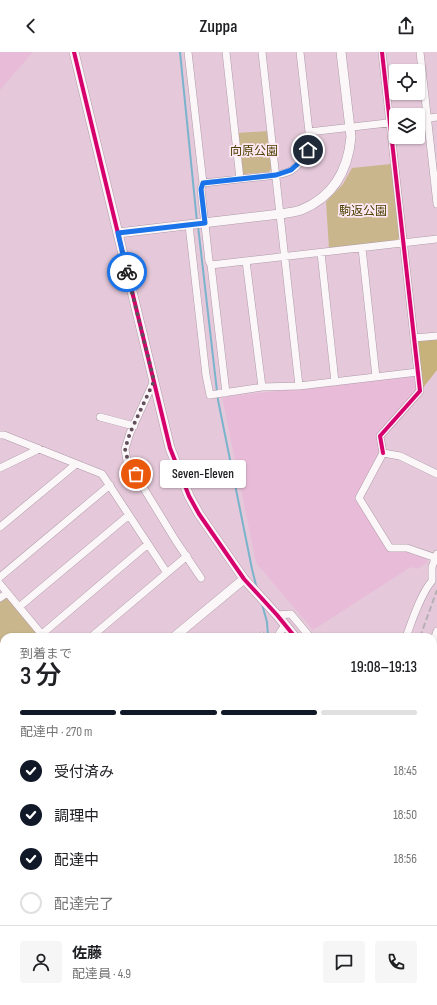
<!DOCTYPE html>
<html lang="ja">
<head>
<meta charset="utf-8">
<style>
	body { margin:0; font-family:"Sofia Sans Condensed","Noto Sans JP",sans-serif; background:#f6f6f6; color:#202124; height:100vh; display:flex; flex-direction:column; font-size:15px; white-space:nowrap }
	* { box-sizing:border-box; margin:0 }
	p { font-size:13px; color:#757577 }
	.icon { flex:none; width:22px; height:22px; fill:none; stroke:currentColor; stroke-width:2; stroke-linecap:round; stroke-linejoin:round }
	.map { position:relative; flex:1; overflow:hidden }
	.details { position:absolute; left:0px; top:581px; width:437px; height:372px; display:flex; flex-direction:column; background:#fff; border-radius:12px 12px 0 0; box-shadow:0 1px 3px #0004 }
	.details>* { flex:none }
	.tools { position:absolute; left:389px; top:12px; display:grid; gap:8px }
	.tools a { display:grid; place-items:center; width:36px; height:36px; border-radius:4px; background:#fff; box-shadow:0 1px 3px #0004; font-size:20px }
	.pin { position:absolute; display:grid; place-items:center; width:34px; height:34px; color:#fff; margin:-17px; border:2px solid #fff; border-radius:50%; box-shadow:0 1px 4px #0007 }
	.courier { position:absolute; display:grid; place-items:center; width:40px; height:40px; margin:-20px; border:3px solid #1a73e8; border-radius:50%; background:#fff; color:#222; box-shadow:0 1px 5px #0007 }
	.bubble { position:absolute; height:28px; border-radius:4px; background:#fff; box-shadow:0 1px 3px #0004; font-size:13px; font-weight:600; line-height:28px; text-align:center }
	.overview em { font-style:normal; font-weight:600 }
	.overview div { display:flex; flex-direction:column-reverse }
	.overview { display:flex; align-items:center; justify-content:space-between; height:68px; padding:0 20px }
	h1 { font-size:26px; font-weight:600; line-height:30px }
	.bar { display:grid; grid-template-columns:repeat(4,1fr); gap:6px 4px; align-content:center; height:48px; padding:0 20px }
	.bar i { height:5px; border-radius:3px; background:#e0e0e0 }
	.bar .active { background:#111827 }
	.bar p { grid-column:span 4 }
	.line { display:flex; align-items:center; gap:10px; padding:0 20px; border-top:1px solid #e0e0e0 }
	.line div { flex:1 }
	.round { display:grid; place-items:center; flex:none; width:42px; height:42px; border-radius:4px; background:#f6f6f6 }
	ol { padding:0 20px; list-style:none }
	li { display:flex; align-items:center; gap:12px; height:44px }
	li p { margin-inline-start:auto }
	li .icon { padding:4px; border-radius:50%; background:#111827; color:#fff; stroke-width:4 }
	li:last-child { color:#757577 }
	li i { width:22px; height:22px; border:2px solid #e0e0e0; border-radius:50% }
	header { display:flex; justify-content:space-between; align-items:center; height:52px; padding:0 20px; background:#fff; font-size:18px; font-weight:600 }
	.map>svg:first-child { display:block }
	.built { fill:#e8bcd8 }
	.green { fill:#cab68c }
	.forest { fill:#c8b27b }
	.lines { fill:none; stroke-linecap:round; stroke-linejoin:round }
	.stream { stroke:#7ab3cc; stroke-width:2 }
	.minor-casing { stroke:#af9aa7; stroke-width:8 }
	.tertiary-casing { stroke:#af9aa7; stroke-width:10 }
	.secondary-casing { stroke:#af9aa7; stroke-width:11 }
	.minor { stroke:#fbf7f9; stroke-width:7 }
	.tertiary { stroke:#fbf7f9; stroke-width:9 }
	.secondary { stroke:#fbf7f9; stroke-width:10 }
	.rail { stroke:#b6b0b4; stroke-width:2; stroke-dasharray:6 3; stroke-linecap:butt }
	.cycleway-casing { stroke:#ffe9f6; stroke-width:6 }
	.cycleway { stroke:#d6006c; stroke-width:4 }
	.done { stroke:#624d5b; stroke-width:4; stroke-dasharray:0 7.2 }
	.route { stroke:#1a73e8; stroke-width:5 }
	.labels { text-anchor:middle; stroke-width:3.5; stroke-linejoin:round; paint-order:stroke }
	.park-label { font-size:12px; fill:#4a4101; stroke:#ffe9f6 }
</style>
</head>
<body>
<header><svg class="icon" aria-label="back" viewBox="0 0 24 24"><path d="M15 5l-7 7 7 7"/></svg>Zuppa<svg class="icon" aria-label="share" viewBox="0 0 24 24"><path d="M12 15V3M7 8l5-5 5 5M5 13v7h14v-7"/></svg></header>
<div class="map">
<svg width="437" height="953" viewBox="0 0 437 953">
	<rect width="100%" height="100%" fill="#e5c9da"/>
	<path class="built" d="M 0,0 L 33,0 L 0,38 Z
		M 414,324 L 417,328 L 417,340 L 376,385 L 381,400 L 360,438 L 371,471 L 386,497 L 389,499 L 399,500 L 403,498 L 414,503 L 420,503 L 425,505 L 428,510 L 417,517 L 411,515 L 313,578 L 256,511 L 222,345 Z"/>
	<path class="green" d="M 268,79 L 272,116 L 269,120 L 244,122 L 241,120 L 237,81 Z
		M 391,112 L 399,186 L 396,190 L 329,197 L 326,150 L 343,132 L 352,116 Z
		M 4,546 L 11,548 L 41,585 L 4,585 L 4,600 L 0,595 L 0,549 Z
		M 433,683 L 437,684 L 437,721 L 435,723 L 433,722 Z"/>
	<path class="forest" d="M 437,285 L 437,318 L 422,337 L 417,287 Z"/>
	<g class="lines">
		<path class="stream" d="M 180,0 L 197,170
			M 198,174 L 218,348 L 252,517 L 257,537
			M 262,552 L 267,570 L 268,585
			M 362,949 L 363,953"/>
		<defs>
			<path id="minor" d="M 188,0 L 203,131 C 221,129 240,127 259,125 C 267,124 285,123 292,118 C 305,109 310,95 309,80
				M 226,0 L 240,127
				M 262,0 L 299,334
				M 300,0 L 309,80 L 396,70
				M 382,0 L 420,339 L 380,384 L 383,401
				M 420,0 L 437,152
				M 418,68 L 437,65
				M 203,131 L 201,137 L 209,209 L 211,213
				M 189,173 L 206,323 L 210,343 L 262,335 L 299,334 L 418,320
				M 362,196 L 376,325
				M 321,201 L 335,330
				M 246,209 L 262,335
				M 414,286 L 437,284
				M 154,329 L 130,381 L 125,397 L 127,409 L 176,489 L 201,526
				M 226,341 L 211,213 L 437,187
				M 100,365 L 134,374
				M 0,383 L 4,383 L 102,422 L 167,521
				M 0,416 L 39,397
				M 0,475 L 76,412
				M 436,506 L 407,496 L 390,496 L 359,446 L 383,401 L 400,404 L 437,422
				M 0,525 L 110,433
				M 0,532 L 44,585
				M 0,546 L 7,541
				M 19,555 L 129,463
				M 277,563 L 291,562 L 310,585
				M 42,582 L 148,492
				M 91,585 L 187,504
				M 261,585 L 262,584 L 263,585
				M 277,585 L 285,573
				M 406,585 C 412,569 421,541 432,529 L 432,515 L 437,502
				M 433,591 L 437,579
				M 0,602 L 4,606
				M 433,643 L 437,644
				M 0,670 L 4,665
				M 433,675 L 437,676
				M 433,730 L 437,734
				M 433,770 L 437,774
				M 433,802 L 437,807
				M 0,833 L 4,828
				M 433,839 L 434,838 L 437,841
				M 433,892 L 437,889
				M 433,947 L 437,945
				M 319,949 L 326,953
				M 355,949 L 356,953
				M 371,949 L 373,953
				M 127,953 L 135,949
				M 174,953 L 179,949
				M 262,953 L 268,949
				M 424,953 L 430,949"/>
			<path id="tertiary" d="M 74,0 L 170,396 L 189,444 L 199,462 L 244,527 L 277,563 L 295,585
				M 118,181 L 280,162 C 287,161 295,160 301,158 C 333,145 348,118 351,85 L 341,0
				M 174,585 L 244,527
				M 0,750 L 4,745
				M 433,750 L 437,755
				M 0,861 L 4,866"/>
			<path id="secondary" d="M 306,949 L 307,953"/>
		</defs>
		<use href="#minor" class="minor-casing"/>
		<use href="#tertiary" class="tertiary-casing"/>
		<use href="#secondary" class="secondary-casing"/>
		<use href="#minor" class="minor"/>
		<use href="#tertiary" class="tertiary"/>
		<use href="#secondary" class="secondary"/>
		<path class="rail" d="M 420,585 L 437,538
			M 92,953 L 97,949
			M 107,953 L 112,949"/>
		<defs>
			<path id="cycleway" d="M 74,0 L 170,396 L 189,444 L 199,462 L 244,527 L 277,563 L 295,585
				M 382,0 L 420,339 L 380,384 L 383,401"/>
		</defs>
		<use href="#cycleway" class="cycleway-casing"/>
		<use href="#cycleway" class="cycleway"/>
	</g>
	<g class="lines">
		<path class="done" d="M 127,220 L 154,329 L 130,381 L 125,397 L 128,409 L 136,422"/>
		<path class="route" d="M 127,220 L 118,181 L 205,171 L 201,137 L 203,131 L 276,123 L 291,118 L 303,107 L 308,98"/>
	</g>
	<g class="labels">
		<g class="park-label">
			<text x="254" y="103">向原公園</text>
			<text x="363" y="163">駒返公園</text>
		</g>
	</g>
</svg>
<div class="tools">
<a><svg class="icon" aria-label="locate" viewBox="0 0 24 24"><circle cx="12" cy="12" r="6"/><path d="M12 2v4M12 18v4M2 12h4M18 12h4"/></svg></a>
<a><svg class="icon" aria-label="layers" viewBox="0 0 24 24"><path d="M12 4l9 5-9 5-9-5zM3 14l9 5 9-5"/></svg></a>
</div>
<div class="pin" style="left:136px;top:422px;background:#ea580c"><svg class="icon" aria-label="bag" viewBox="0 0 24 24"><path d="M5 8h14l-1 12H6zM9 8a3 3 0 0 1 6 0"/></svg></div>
<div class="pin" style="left:308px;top:98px;background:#1f2937"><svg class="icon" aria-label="home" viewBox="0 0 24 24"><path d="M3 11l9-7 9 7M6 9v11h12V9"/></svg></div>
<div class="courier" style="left:127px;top:220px"><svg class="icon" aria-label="bike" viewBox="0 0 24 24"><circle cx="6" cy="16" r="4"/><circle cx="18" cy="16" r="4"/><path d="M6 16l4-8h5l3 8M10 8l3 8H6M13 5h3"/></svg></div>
<div class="bubble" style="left:160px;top:408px;width:86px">Seven-Eleven</div>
<section class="details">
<div class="overview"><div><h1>3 分</h1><p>到着まで</p></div><em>19:08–19:13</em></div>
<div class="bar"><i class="active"></i><i class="active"></i><i class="active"></i><i></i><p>配達中 · 270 m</p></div>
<ol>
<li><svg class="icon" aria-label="check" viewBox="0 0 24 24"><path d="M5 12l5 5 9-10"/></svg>受付済み<p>18:45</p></li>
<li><svg class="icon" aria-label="check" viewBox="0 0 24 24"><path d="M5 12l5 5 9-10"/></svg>調理中<p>18:50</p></li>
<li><svg class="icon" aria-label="check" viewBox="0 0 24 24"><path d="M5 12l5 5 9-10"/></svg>配達中<p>18:56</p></li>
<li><i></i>配達完了</li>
</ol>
<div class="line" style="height:72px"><a class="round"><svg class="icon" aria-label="person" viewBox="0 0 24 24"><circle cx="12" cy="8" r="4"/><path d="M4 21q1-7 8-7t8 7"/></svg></a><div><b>佐藤</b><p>配達員 · 4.9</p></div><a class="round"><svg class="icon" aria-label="chat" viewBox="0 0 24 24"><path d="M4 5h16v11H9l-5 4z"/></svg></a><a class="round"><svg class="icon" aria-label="phone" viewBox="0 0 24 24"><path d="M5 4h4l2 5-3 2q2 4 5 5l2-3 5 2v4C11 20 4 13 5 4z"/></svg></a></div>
</section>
</div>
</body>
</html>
